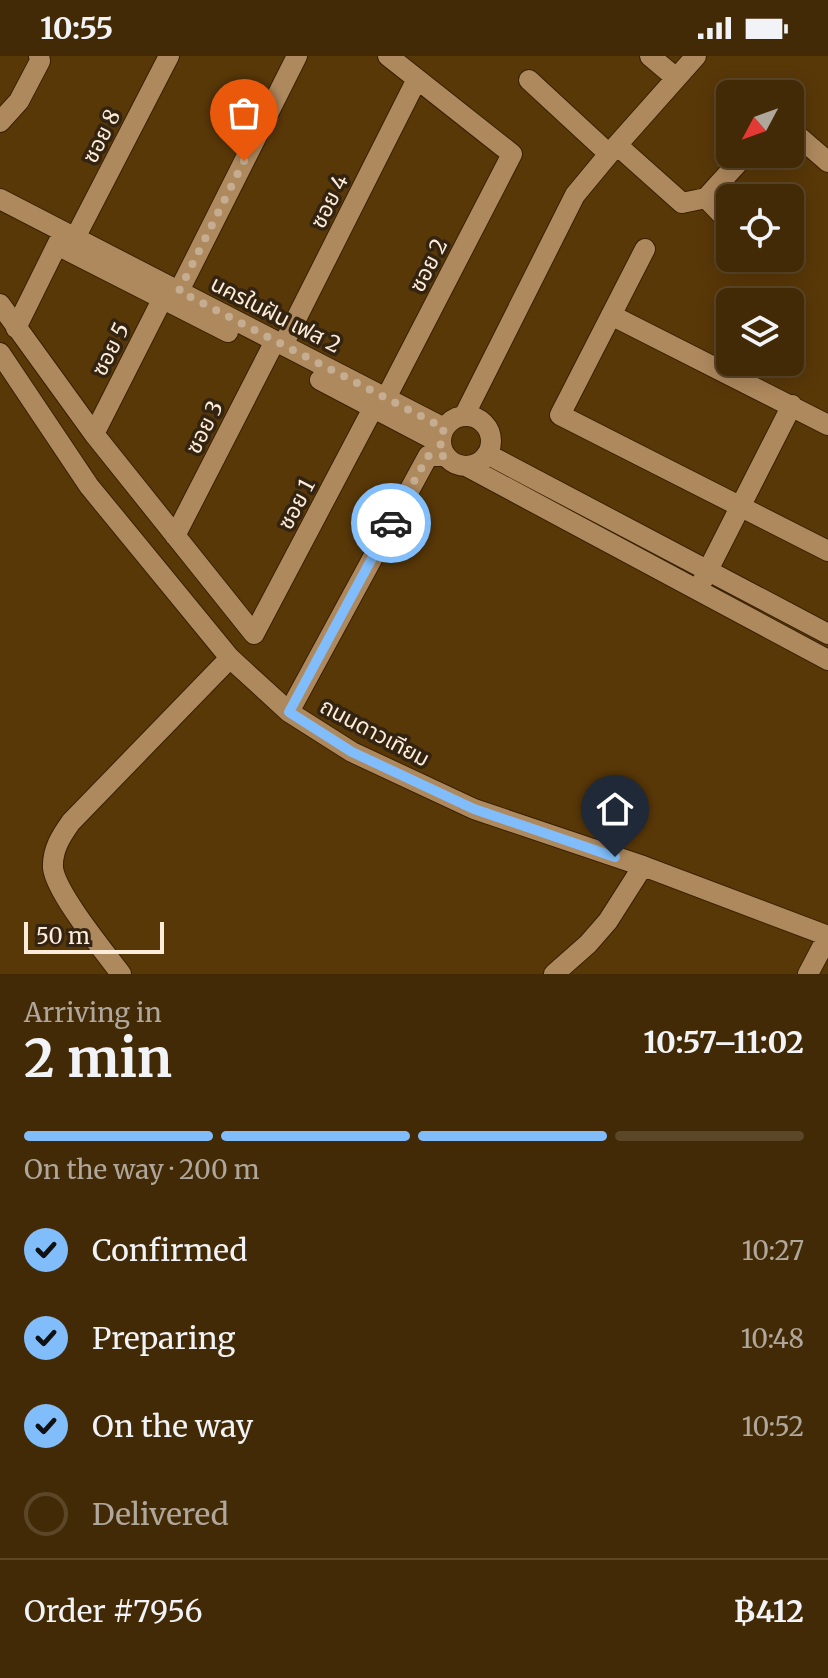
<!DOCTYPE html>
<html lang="en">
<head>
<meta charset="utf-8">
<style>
	body { margin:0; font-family:Merriweather,"Noto Sans Thai",serif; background:#4d3614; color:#f1f3f6; height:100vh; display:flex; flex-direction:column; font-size:30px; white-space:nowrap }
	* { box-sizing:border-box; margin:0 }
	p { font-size:26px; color:#afa79b }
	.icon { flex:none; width:44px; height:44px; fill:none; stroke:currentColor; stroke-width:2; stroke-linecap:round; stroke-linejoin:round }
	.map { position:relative; height:918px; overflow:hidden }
	.panel { display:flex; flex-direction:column; background:#432a06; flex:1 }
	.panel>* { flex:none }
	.needle { width:52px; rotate:229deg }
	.controls { position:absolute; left:716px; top:24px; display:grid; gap:16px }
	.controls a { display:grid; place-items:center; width:88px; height:88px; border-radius:12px; background:#432a06; box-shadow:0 4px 20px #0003,0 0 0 2px #5b4628; font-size:40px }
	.scale { position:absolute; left:24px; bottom:20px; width:140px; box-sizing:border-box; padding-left:8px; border:4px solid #fdecda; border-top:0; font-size:22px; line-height:28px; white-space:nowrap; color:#fdecda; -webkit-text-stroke:6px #332311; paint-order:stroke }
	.pin { position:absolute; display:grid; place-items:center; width:68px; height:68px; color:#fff; margin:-82px -34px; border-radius:50% 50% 50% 0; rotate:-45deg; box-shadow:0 0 8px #0007 }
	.pin .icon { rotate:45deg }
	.courier { position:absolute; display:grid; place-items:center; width:80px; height:80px; margin:-40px; border:6px solid #80bdfa; border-radius:50%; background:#fff; color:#222; box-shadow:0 2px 10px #0007 }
	.summary em { font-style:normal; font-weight:700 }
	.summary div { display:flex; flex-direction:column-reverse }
	.summary { display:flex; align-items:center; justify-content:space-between; height:136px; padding:0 24px }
	h1 { font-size:52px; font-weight:700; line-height:60px }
	.bar { display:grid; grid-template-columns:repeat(4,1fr); gap:12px 8px; align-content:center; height:96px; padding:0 24px }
	.bar i { height:10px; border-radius:6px; background:#5b4628 }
	.bar .active { background:#80bdfa }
	.bar p { grid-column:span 4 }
	.line { display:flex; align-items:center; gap:20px; padding:0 24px; border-top:2px solid #5b4628 }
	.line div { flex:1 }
	ol { padding:0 24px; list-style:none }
	li { display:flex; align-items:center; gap:24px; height:88px }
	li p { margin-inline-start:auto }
	li .icon { padding:8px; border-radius:50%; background:#80bdfa; color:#111; stroke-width:4 }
	li:last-child { color:#afa79b }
	li i { width:44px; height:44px; border:4px solid #5b4628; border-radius:50% }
	.status { display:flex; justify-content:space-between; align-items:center; height:56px; padding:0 40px; background:#432a06; direction:ltr }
	.status svg { height:22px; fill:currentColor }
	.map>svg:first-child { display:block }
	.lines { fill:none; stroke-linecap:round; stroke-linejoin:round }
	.minor-casing { stroke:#392000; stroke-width:22 }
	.minor { stroke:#af895e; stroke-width:20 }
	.done { stroke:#c4ad90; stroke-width:8; stroke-dasharray:0 14.4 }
	.route { stroke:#80bdfa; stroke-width:10 }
	.labels { text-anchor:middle; stroke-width:7; stroke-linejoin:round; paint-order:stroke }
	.street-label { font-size:22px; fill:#fdecda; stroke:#332311 }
</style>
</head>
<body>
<div class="status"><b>10:55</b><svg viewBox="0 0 49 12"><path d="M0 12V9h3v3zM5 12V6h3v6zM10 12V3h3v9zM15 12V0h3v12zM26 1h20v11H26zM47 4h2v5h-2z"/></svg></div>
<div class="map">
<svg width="828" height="918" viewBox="0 0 828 918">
	<rect width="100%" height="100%" fill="#593808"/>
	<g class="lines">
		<defs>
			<path id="minor" d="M 650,0 L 676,22
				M 529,24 L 609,98
				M 0,66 L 19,45 L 40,5 L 39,0
				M 790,73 L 828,106
				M 617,89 L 682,147 L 706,142 L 730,167
				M 706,142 L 746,98
				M 0,143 L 444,372
				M 75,182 L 169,0
				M 57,189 L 228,276
				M 645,193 L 560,359 L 828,495
				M 179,235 L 297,0
				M 0,248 L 94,378 L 254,578 L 380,339
				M 611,259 L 828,369
				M 16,272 L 62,179
				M 283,289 L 417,23
				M 0,297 L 89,430 L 230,602 L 289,656 L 352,696 L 474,753 L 643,810 L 828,880
				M 320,324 L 440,387
				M 386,342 L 512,98 L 388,0
				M441 385a25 25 0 1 1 50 0a25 25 0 1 1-50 0Z
				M 464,360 L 575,139 L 609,98 L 696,0
				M 94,378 L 168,232
				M 487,398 L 828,578
				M 468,411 L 828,604
				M 175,480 L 275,285
				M 703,524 L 792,349
				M 289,656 L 428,400 L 445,400
				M 121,918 C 104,895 56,837 53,812 C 52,794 61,780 71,766 L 230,602
				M 554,918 L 588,888 L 608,865 L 643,810
				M 808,918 L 828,880"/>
		</defs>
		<use href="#minor" class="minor-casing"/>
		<use href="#minor" class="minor"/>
	</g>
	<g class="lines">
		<path class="done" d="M 244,105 L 179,235 L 444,372 L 440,387 L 445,400 L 428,400 L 391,467"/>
		<path class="route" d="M 391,467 L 289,656 L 352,696 L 474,753 L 615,801"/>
	</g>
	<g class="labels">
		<g class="street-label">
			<text transform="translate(101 80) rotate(-63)" y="8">ซอย 8</text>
			<text transform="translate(329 145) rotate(-63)" y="8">ซอย 4</text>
			<text transform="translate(428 209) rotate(-63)" y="8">ซอย 2</text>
			<text transform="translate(276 258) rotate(27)" y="8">นครในฝัน เฟส 2</text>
			<text transform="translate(110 293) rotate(-63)" y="8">ซอย 5</text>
			<text transform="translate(204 371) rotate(-63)" y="8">ซอย 3</text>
			<text transform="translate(296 448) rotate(-62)" y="8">ซอย 1</text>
			<text transform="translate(375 676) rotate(28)" y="8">ถนนดาวเทียม</text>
		</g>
	</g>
</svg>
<div class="controls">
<a><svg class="needle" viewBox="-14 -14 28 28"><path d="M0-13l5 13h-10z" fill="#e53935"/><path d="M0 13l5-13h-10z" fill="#afa79b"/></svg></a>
<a><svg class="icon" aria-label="locate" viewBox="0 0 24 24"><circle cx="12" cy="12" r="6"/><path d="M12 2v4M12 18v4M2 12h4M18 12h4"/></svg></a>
<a><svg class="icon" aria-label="layers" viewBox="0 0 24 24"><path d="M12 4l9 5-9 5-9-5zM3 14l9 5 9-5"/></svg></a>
</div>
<div class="scale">50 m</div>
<div class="pin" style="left:244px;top:105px;background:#ea580c"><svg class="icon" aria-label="bag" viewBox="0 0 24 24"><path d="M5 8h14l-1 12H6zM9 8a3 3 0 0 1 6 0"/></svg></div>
<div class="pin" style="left:615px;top:801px;background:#1f2937"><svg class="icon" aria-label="home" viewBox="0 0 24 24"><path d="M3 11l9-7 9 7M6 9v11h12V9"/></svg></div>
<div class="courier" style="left:391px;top:467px"><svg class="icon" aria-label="car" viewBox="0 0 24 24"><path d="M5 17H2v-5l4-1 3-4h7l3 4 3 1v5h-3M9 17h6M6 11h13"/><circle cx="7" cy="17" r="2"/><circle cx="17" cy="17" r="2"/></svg></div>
</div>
<section class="panel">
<div class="summary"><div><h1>2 min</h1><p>Arriving in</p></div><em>10:57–11:02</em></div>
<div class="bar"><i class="active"></i><i class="active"></i><i class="active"></i><i></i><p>On the way · 200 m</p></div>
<ol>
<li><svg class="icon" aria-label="check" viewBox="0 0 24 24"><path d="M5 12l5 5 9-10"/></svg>Confirmed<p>10:27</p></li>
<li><svg class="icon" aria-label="check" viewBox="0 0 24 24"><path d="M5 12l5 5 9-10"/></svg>Preparing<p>10:48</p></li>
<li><svg class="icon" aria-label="check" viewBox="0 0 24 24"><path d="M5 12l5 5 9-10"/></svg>On the way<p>10:52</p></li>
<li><i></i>Delivered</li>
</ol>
<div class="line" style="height:104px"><div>Order #7956</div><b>฿412</b></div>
</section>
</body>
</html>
